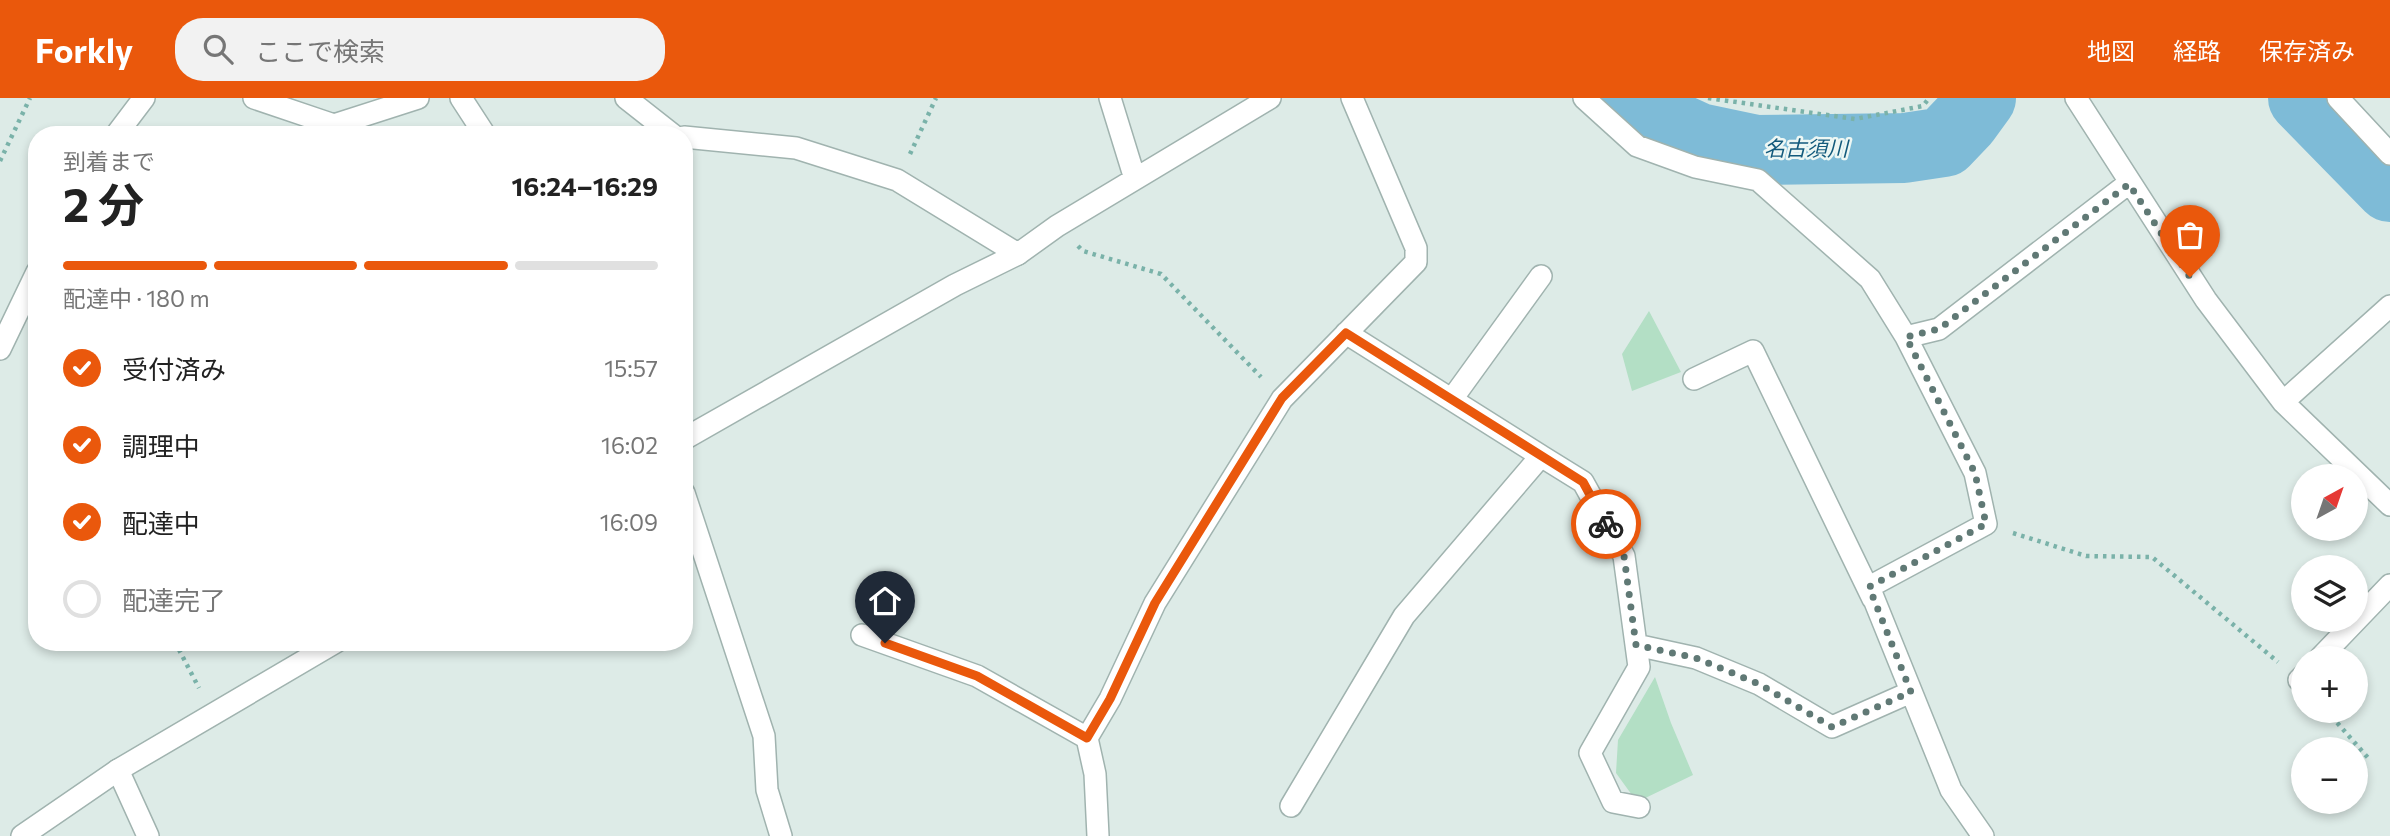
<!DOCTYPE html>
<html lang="ja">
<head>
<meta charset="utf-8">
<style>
	body { margin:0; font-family:Commissioner,"Noto Sans JP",sans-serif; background:#f2f2f2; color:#222; height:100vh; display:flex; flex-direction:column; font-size:26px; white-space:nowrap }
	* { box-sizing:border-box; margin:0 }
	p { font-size:23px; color:#767676 }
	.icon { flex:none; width:38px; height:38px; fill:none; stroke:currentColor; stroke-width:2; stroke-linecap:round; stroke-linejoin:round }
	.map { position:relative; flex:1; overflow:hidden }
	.drawer { position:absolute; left:28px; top:28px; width:665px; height:525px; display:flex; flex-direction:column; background:#fff; border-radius:28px; box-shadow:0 4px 10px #0003 }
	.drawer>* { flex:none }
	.needle { width:46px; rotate:40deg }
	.buttons { position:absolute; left:2291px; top:366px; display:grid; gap:14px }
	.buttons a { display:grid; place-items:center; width:77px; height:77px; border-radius:50%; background:#fff; box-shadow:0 4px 10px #0003; font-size:35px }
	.pin { position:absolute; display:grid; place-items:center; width:60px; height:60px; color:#fff; margin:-72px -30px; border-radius:50% 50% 50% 0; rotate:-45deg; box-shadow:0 0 7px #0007 }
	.pin .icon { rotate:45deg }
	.courier { position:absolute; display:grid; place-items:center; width:70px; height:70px; margin:-35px; border:5px solid #ea580c; border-radius:50%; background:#fff; color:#222; box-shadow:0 2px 9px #0007 }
	.summary em { font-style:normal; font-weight:700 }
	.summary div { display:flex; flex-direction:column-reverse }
	.summary { display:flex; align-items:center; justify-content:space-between; height:119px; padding:0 35px }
	h1 { font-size:46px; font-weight:700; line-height:52px }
	.bar { display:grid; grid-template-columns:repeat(4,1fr); gap:10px 7px; align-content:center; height:84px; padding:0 35px }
	.bar i { height:9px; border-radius:5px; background:#e0e0e0 }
	.bar .selected { background:#ea580c }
	.bar p { grid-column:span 4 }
	ol { padding:0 35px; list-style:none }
	li { display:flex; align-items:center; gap:21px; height:77px }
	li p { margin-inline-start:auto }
	li .icon { padding:7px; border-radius:50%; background:#ea580c; color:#fff; stroke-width:4 }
	li:last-child { color:#767676 }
	li i { width:38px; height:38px; border:4px solid #e0e0e0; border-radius:50% }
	header { display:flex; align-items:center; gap:42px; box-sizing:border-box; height:98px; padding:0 35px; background:#ea580c; color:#fff }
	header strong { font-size:33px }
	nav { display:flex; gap:38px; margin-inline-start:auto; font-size:24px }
	.search { width:490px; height:63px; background:#f2f2f2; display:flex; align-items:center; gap:18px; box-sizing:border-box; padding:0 24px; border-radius:28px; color:#767676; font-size:26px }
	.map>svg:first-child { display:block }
	.green { fill:#b3dfc5 }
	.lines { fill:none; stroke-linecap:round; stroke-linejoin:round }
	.river { stroke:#7ebbd7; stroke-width:70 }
	.minor-casing { stroke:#a0b3af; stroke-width:24 }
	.tertiary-casing { stroke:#a0b3af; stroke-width:24 }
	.path { stroke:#7ab2a9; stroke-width:4.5; stroke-dasharray:3.5 5; stroke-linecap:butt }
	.minor { stroke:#fff; stroke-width:21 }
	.tertiary { stroke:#fff; stroke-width:21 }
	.done { stroke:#607975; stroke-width:7; stroke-dasharray:0 12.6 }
	.route { stroke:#ea580c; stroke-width:9 }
	.labels { text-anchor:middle; stroke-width:5; stroke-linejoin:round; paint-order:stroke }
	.water-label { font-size:21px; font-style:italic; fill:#125a7c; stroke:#edf7f4 }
</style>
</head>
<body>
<header>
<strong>Forkly</strong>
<div class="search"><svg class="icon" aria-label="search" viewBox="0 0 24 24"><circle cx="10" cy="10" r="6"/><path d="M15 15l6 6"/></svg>ここで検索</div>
<nav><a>地図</a><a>経路</a><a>保存済み</a></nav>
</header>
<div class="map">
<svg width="2390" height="738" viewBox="0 0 2390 738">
	<rect width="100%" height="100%" fill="#ddebe7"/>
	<path class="green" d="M 1649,213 L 1681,274 L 1632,293 L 1622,256 Z
		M 1655,579 L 1671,625 L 1693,677 L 1637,704 L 1616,675 L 1618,642 Z"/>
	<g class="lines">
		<path class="river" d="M 1621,0 L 1633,10 L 1699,40 L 1756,52 L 1904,50 L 1944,44 L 1965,22 L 1981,0
			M 2303,0 L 2390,89"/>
		<defs>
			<path id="minor" d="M 254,0 L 334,27 L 418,0
				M 461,0 L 485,37
				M 626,0 L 673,37
				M 1110,0 L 1135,81
				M 1584,0 L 1637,48 L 1695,69 L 1758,82 L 1870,181 L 1906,239 L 1975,375 L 1986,426 L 1869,489 L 1951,692 L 1983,738
				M 2076,0 L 2206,202 L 2283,304 L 2390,407
				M 2338,0 L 2390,56
				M 116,37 L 144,0
				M 684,39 L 796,50 L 897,82 L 1018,156 L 1057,128 L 1270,0
				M 1346,235 L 1541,358
				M 1906,239 L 1939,231 L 2129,85
				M 0,251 L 37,174
				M 1694,281 L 1753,253 L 1873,501
				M 1452,301 L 1541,178
				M 2283,304 L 2390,208
				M 684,395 L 764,638 L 767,692 L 781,738
				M 862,537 L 977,578 L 1087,640
				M 1636,547 L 1696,560 L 1759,586 L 1832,629 L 1911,594
				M 2320,560 L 2390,487
				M 2299,582 L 2303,578
				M 118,672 L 148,738
				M 1291,708 L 1404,518 L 1541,358 L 1583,384 L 1624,458 L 1639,569 L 1590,655 L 1613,704 L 1639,709
				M 1098,738 L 1095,676 L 1087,640 L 1110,601 L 1155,505 L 1282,301 L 1416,164 L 1416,150 L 1352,0"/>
			<path id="tertiary" d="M 684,341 L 955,187 L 1018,156
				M 22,738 L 118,672 L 336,544"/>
		</defs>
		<use href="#minor" class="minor-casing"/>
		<use href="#tertiary" class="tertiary-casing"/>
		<path class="path" d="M 1708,0 L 1855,21 L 1923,8 L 1929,0
			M 910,56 L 936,0
			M 0,63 L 30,0
			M 1078,148 L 1083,153 L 1161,176 L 1261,279
			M 2013,435 L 2086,458 L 2152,459 L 2278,564
			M 175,544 L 199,590
			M 2326,612 L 2369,661"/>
		<use href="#minor" class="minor"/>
		<use href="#tertiary" class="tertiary"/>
	</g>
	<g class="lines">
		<path class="done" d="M 1606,426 L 1624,458 L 1636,547 L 1696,560 L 1759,586 L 1832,629 L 1911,594 L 1869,489 L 1986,426 L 1975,375 L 1906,239 L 1939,231 L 2129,86 L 2190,179"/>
		<path class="route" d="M 885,545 L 977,578 L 1087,640 L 1110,601 L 1155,505 L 1282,300 L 1346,235 L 1583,384 L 1606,426"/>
	</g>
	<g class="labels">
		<g class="water-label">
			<text x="1806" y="58">名古須川</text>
		</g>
	</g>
</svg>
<div class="buttons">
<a><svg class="needle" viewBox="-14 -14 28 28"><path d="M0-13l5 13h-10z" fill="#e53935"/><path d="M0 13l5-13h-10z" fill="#767676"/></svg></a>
<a><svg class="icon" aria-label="layers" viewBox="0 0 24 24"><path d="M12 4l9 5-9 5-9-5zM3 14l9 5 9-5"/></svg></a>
<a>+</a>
<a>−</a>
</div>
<div class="pin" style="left:2190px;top:179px;background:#ea580c"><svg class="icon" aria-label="bag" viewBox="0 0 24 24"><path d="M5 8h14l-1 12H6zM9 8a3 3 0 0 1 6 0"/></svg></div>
<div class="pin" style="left:885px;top:545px;background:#1f2937"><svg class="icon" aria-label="home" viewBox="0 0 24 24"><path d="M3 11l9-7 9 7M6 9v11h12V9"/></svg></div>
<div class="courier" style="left:1606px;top:426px"><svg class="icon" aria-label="bike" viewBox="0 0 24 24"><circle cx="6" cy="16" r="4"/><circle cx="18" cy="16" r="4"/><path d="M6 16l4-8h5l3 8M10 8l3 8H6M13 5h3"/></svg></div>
<section class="drawer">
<div class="summary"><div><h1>2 分</h1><p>到着まで</p></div><em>16:24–16:29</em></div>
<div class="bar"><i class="selected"></i><i class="selected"></i><i class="selected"></i><i></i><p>配達中 · 180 m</p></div>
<ol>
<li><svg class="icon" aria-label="check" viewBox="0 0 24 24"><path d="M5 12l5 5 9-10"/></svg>受付済み<p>15:57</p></li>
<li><svg class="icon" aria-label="check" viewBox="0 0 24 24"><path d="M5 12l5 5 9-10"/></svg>調理中<p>16:02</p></li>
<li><svg class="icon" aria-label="check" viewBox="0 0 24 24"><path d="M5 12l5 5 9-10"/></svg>配達中<p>16:09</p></li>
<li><i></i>配達完了</li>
</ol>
</section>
</div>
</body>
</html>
